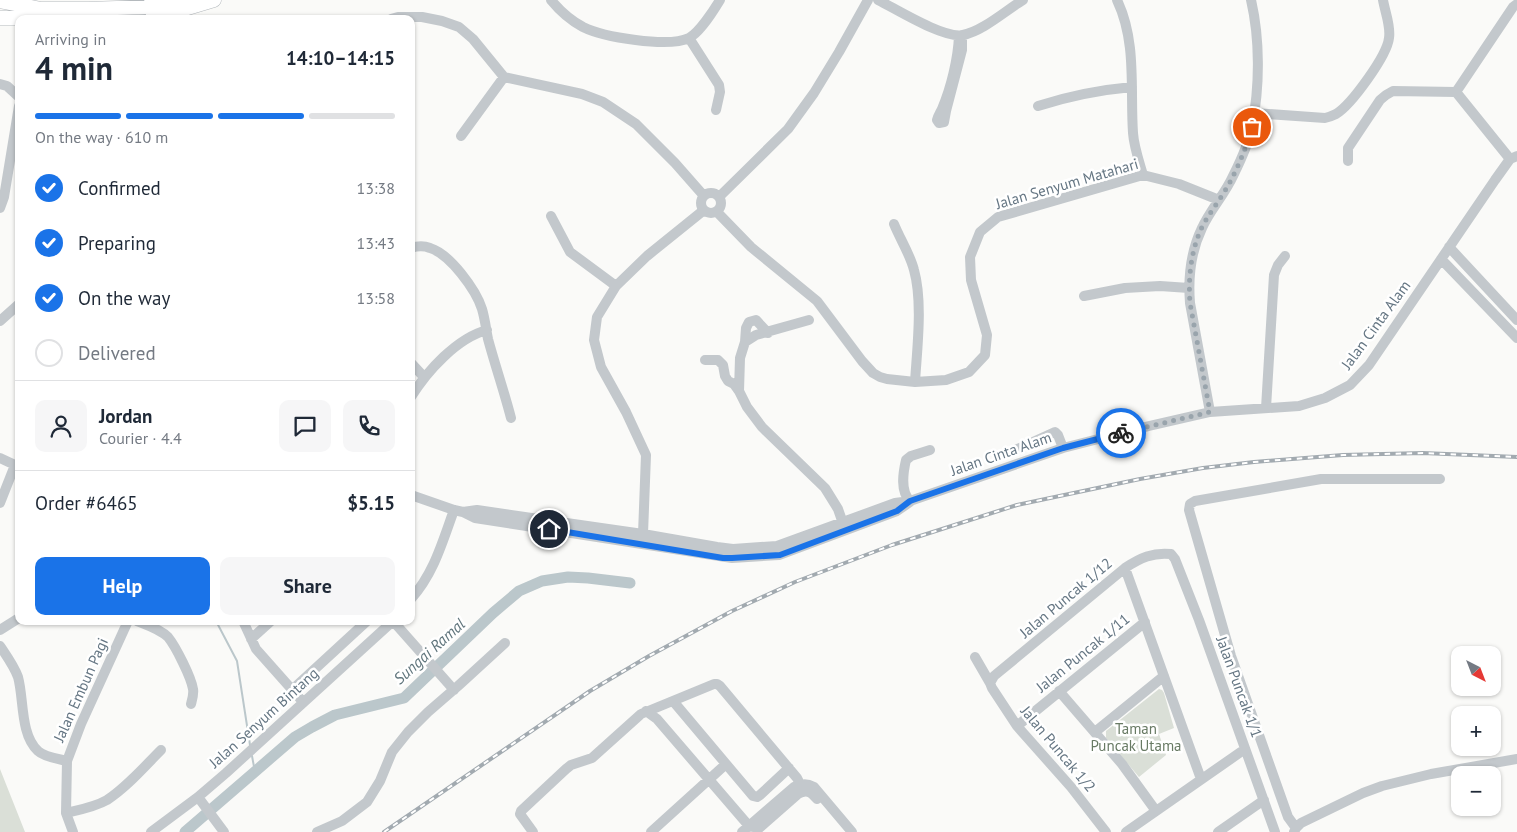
<!DOCTYPE html>
<html lang="en">
<head>
<meta charset="utf-8">
<style>
	body { margin:0; font-family:"PT Sans",sans-serif; background:#f6f6f7; color:#1f2937; height:100vh; display:flex; flex-direction:column; font-size:19px; white-space:nowrap }
	* { box-sizing:border-box; margin:0 }
	p { font-size:16px; color:#747a83 }
	.icon { flex:none; width:28px; height:28px; fill:none; stroke:currentColor; stroke-width:2; stroke-linecap:round; stroke-linejoin:round }
	.map { position:relative; flex:1; overflow:hidden }
	.side { position:absolute; left:15px; top:15px; width:400px; height:610px; display:flex; flex-direction:column; background:#fff; border-radius:10px; box-shadow:0 1px 4px #0004 }
	.side>* { flex:none }
	.needle { width:32px; rotate:138deg }
	.tools { position:absolute; left:1451px; top:646px; display:grid; gap:10px }
	.tools a { display:grid; place-items:center; width:50px; height:50px; border-radius:10px; background:#fff; box-shadow:0 1px 4px #0004; font-size:25px }
	.pin { position:absolute; display:grid; place-items:center; width:42px; height:42px; color:#fff; margin:-21px; border:2px solid #fff; border-radius:50%; box-shadow:0 1px 5px #0007 }
	.courier { position:absolute; display:grid; place-items:center; width:50px; height:50px; margin:-25px; border:4px solid #1a73e8; border-radius:50%; background:#fff; color:#222; box-shadow:0 1px 6px #0007 }
	.overview em { font-style:normal; font-weight:700 }
	.overview div { display:flex; flex-direction:column-reverse }
	.overview { display:flex; align-items:center; justify-content:space-between; height:85px; padding:0 20px }
	h1 { font-size:32px; font-weight:700; line-height:38px }
	.bar { display:grid; grid-template-columns:repeat(4,1fr); gap:8px 5px; align-content:center; height:60px; padding:0 20px }
	.bar i { height:6px; border-radius:4px; background:#e0e1e3 }
	.bar .active { background:#1a73e8 }
	.bar p { grid-column:span 4 }
	.line { display:flex; align-items:center; gap:12px; padding:0 20px; border-top:1px solid #e0e1e3 }
	.line div { flex:1 }
	.round { display:grid; place-items:center; flex:none; width:52px; height:52px; border-radius:10px; background:#f6f6f7 }
	ol { padding:0 20px; list-style:none }
	li { display:flex; align-items:center; gap:15px; height:55px }
	li p { margin-inline-start:auto }
	li .icon { padding:5px; border-radius:50%; background:#1a73e8; color:#fff; stroke-width:4 }
	li:last-child { color:#747a83 }
	li i { width:28px; height:28px; border:2px solid #e0e1e3; border-radius:50% }
	.button { display:flex; gap:10px; margin-top:auto; padding:10px 20px }
	.button a { flex:1; height:58px; border-radius:10px; background:#1a73e8; color:#fff; font-size:20px; font-weight:700; line-height:58px; text-align:center }
	.button a+a { background:#f6f6f7; color:#1f2937 }
	.map>svg:first-child { display:block }
	.green { fill:#dadfd7 }
	.lines { fill:none; stroke-linecap:round; stroke-linejoin:round }
	.stream { stroke:#bbc7cb; stroke-width:2 }
	.river { stroke:#bbc7cb; stroke-width:11 }
	.highway-casing { stroke:#b4b9bd; stroke-width:15 }
	.minor { stroke:#c3c8cc; stroke-width:10 }
	.highway { stroke:#fff; stroke-width:14 }
	.rail-casing { stroke:#a2aab0; stroke-width:4 }
	.rail { stroke:#fff; stroke-width:2; stroke-dasharray:5.5; stroke-linecap:butt }
	.done { stroke:#99a4ac; stroke-width:5; stroke-dasharray:0 9 }
	.route { stroke:#1a73e8; stroke-width:6 }
	.labels { text-anchor:middle; stroke-width:5; stroke-linejoin:round; paint-order:stroke }
	.street-label { font-size:15px; fill:#657683; stroke:#fff }
	.park-label { font-size:15px; fill:#687a64; stroke:#fff }
	.water-label { font-size:16px; font-style:italic; fill:#60757c; stroke:#fff }
</style>
</head>
<body>
<div class="map">
<svg width="1517" height="832" viewBox="0 0 1517 832">
	<rect width="100%" height="100%" fill="#fafaf8"/>
	<path class="green" d="M 1159,689 L 1162,690 L 1164,693 L 1174,728 L 1159,734 L 1166,755 L 1139,777 L 1106,738 L 1106,731 Z
		M 0,769 L 25,832 L 0,832 Z"/>
	<g class="lines">
		<path class="stream" d="M 216,621 L 237,661 L 250,745
			M 252,756 L 255,772"/>
		<path class="river" d="M 185,832 L 295,737 L 312,727 L 335,715 L 404,698 L 493,613 L 519,591 L 542,581 L 568,577 L 588,578 L 630,583"/>
		<defs>
			<path id="highway" d="M 0,1 L 41,9 L 89,9 L 145,7 L 172,4 L 193,0
				M 0,18 L 56,18
				M 151,19 L 214,0"/>
		</defs>
		<use href="#highway" class="highway-casing"/>
		<path class="minor" d="M 551,0 C 560,11 570,20 583,27 C 603,37 668,48 689,38 C 699,33 714,10 720,0
			M 878,0 C 896,9 944,39 963,35 C 983,31 1005,11 1023,0
			M 1117,0 C 1137,42 1130,89 1133,133 C 1134,147 1139,161 1143,175
			M 391,19 L 398,17 L 422,17 L 442,21 L 459,27 L 473,39 L 504,77 L 582,94 L 603,102 L 636,124 L 675,163 L 704,196
			M 959,36 C 958,59 951,88 942,109 C 940,113 938,116 937,120 L 939,123 L 944,122 L 946,111 L 962,50 L 962,35
			M 689,38 L 719,85 L 720,92 L 716,110
			M 0,84 L 7,86 L 19,97
			M 1038,106 C 1069,96 1099,90 1132,87
			M 1254,113 L 1325,118 C 1329,117 1332,116 1336,114 C 1351,105 1387,56 1389,38 C 1391,26 1385,12 1383,0
			M 461,136 L 504,77
			M 1510,159 L 1456,92 L 1513,7 L 1517,4
			M 1348,161 L 1348,148 L 1380,100 L 1386,95 L 1393,91 L 1456,92
			M701 203a10 10 0 1 1 20 0a10 10 0 1 1-20 0Z
			M 719,197 L 788,129 L 814,93 L 839,52 L 868,0
			M 0,208 L 4,197 L 19,106
			M 717,212 L 751,247 L 817,301 L 862,361 L 873,373 L 880,377 L 887,379 L 915,382 L 946,380 L 969,372 L 985,355 L 987,335 L 971,280 L 970,257 L 980,232 L 998,217 L 1143,175 L 1179,184 L 1219,200
			M 551,216 L 570,252 L 616,286
			M 894,224 C 900,239 910,254 914,270 C 923,302 917,349 915,382
			M 1449,247 L 1517,320
			M 411,248 C 417,246 425,246 430,248 C 450,254 476,290 482,309 C 485,319 486,329 488,339 C 495,365 504,391 511,418
			M 1441,259 L 1517,338
			M 1084,296 L 1125,288 L 1160,286 L 1189,288
			M 809,320 L 756,335 L 745,342 L 740,358 L 739,391 L 747,407 L 762,427 L 825,488 L 838,509 L 845,529
			M 0,321 L 19,304
			M 745,342 L 746,328 L 749,322 L 756,320 L 768,333
			M 705,360 L 718,360 L 723,365 L 725,376 L 728,381 L 734,384 L 739,391
			M 411,363 L 424,377
			M 411,397 C 427,371 457,338 487,330
			M 1266,408 L 1274,275 L 1278,265 L 1285,256
			M 1210,412 L 1190,303 C 1188,278 1191,251 1202,228 C 1210,210 1225,194 1233,176 C 1241,160 1249,143 1252,126 C 1260,86 1260,39 1251,0
			M 1011,452 L 1055,432 L 1058,435 L 1063,448
			M 0,458 L 15,465 L 19,464
			M 411,495 L 454,510 L 463,512 L 477,510 L 643,534 L 717,547 L 733,549 L 777,546 L 895,503 L 910,501 L 1063,448 L 1149,426 L 1210,412 L 1299,406 L 1325,398 L 1350,385 L 1369,365 L 1495,180 L 1510,159 L 1517,156
			M 910,501 C 900,491 903,473 906,460 L 911,456 L 930,450
			M 0,503 L 15,465
			M 463,512 L 475,518 L 732,558 L 779,555 L 897,511 L 910,502
			M 643,534 L 646,455 L 626,412 L 601,367 L 594,340 L 597,317 L 616,286 L 647,256 L 704,210
			M 1125,568 L 1201,779
			M 411,599 C 434,573 442,543 454,510
			M 137,621 C 147,625 160,629 168,637 C 176,647 191,677 193,689 C 194,694 192,700 191,704
			M 243,621 L 256,649 L 303,702
			M 0,630 L 19,618
			M 251,639 L 271,621
			M 0,646 C 6,655 14,666 18,677 C 24,698 20,735 38,751 C 44,757 59,759 67,761
			M 975,657 L 990,683 L 992,688 L 1017,726 L 1071,787 L 1106,832
			M 990,683 L 994,676 L 1125,568 C 1140,558 1153,552 1171,554 L 1175,559 L 1199,620 L 1275,832
			M 292,690 L 367,621
			M 1059,691 L 1122,764 L 1156,811
			M 673,701 L 753,796 L 757,797 L 760,795 L 789,768
			M 646,711 L 657,719 L 749,826 L 753,827 L 761,826
			M 1017,726 L 1145,622
			M 1095,732 L 1164,676
			M 198,797 L 224,832
			M 66,813 C 79,810 95,807 107,800 C 127,787 144,767 161,750
			M 1296,828 L 1288,817 L 1231,656 L 1189,510 L 1190,504 L 1195,501 L 1321,479 L 1440,479
			M 757,830 L 798,794 C 807,789 811,792 817,799
			M 73,832 L 66,813 L 67,761 L 81,724 L 128,621
			M 151,832 L 198,797 L 226,773 L 393,621 L 454,690
			M 317,832 L 342,821 L 367,802 L 380,781 L 392,752 L 408,732 L 428,712 L 458,686 L 505,643
			M 533,832 L 520,814 L 521,811 L 566,769 L 571,765 L 592,758 L 641,714 L 714,684 L 717,684 L 720,686 L 797,778 L 800,784
			M 651,832 L 726,764
			M 742,832 L 794,787 C 802,784 806,783 814,787 L 852,832
			M 1126,832 L 1245,749
			M 1218,832 L 1264,800
			M 1294,832 L 1296,828 L 1301,823 L 1363,793 L 1382,786 L 1431,774 L 1517,759"/>
		<use href="#highway" class="highway"/>
		<defs>
			<path id="rail" d="M 384,832 L 590,691 L 649,656 L 732,611 L 795,582 L 892,545 L 1017,505 L 1140,479 L 1203,468 L 1254,462 L 1343,455 L 1423,453 L 1517,457"/>
		</defs>
		<use href="#rail" class="rail-casing"/>
		<use href="#rail" class="rail"/>
	</g>
	<g class="lines">
		<path class="done" d="M 1121,433 L 1210,412 L 1190,303 C 1188,278 1191,250 1202,227 C 1211,210 1224,195 1232,178 C 1241,161 1247,144 1252,127"/>
		<path class="route" d="M 549,529 L 723,558 L 732,558 L 780,555 L 897,511 L 910,501 L 1063,448 L 1121,433"/>
	</g>
	<g class="labels">
		<g class="street-label">
			<text transform="translate(1067 184) rotate(-16)" y="5">Jalan Senyum Matahari</text>
			<text transform="translate(1376 325) rotate(-54)" y="5">Jalan Cinta Alam</text>
			<text transform="translate(1001 454) rotate(-19)" y="5">Jalan Cinta Alam</text>
			<text transform="translate(1066 598) rotate(-40)" y="5">Jalan Puncak 1/12</text>
			<text transform="translate(1083 653) rotate(-39)" y="5">Jalan Puncak 1/11</text>
			<text transform="translate(1239 687) rotate(70)" y="5">Jalan Puncak 1/1</text>
			<text transform="translate(81 690) rotate(-66)" y="5">Jalan Embun Pagi</text>
			<text transform="translate(264 718) rotate(-42)" y="5">Jalan Senyum Bintang</text>
			<text transform="translate(1058 749) rotate(50)" y="5">Jalan Puncak 1/2</text>
		</g>
		<g class="park-label">
			<text x="1136" y="734">Taman<tspan x="1136" dy="17">Puncak Utama</tspan></text>
		</g>
		<g class="water-label">
			<text transform="translate(429 651) rotate(-42)" y="6">Sungai Ramal</text>
		</g>
	</g>
</svg>
<div class="tools">
<a><svg class="needle" viewBox="-14 -14 28 28"><path d="M0-13l5 13h-10z" fill="#e53935"/><path d="M0 13l5-13h-10z" fill="#747a83"/></svg></a>
<a>+</a>
<a>−</a>
</div>
<div class="pin" style="left:1252px;top:127px;background:#ea580c"><svg class="icon" aria-label="bag" viewBox="0 0 24 24"><path d="M5 8h14l-1 12H6zM9 8a3 3 0 0 1 6 0"/></svg></div>
<div class="pin" style="left:549px;top:529px;background:#1f2937"><svg class="icon" aria-label="home" viewBox="0 0 24 24"><path d="M3 11l9-7 9 7M6 9v11h12V9"/></svg></div>
<div class="courier" style="left:1121px;top:433px"><svg class="icon" aria-label="bike" viewBox="0 0 24 24"><circle cx="6" cy="16" r="4"/><circle cx="18" cy="16" r="4"/><path d="M6 16l4-8h5l3 8M10 8l3 8H6M13 5h3"/></svg></div>
<section class="side">
<div class="overview"><div><h1>4 min</h1><p>Arriving in</p></div><em>14:10–14:15</em></div>
<div class="bar"><i class="active"></i><i class="active"></i><i class="active"></i><i></i><p>On the way · 610 m</p></div>
<ol>
<li><svg class="icon" aria-label="check" viewBox="0 0 24 24"><path d="M5 12l5 5 9-10"/></svg>Confirmed<p>13:38</p></li>
<li><svg class="icon" aria-label="check" viewBox="0 0 24 24"><path d="M5 12l5 5 9-10"/></svg>Preparing<p>13:43</p></li>
<li><svg class="icon" aria-label="check" viewBox="0 0 24 24"><path d="M5 12l5 5 9-10"/></svg>On the way<p>13:58</p></li>
<li><i></i>Delivered</li>
</ol>
<div class="line" style="height:90px"><a class="round"><svg class="icon" aria-label="person" viewBox="0 0 24 24"><circle cx="12" cy="8" r="4"/><path d="M4 21q1-7 8-7t8 7"/></svg></a><div><b>Jordan</b><p>Courier · 4.4</p></div><a class="round"><svg class="icon" aria-label="chat" viewBox="0 0 24 24"><path d="M4 5h16v11H9l-5 4z"/></svg></a><a class="round"><svg class="icon" aria-label="phone" viewBox="0 0 24 24"><path d="M5 4h4l2 5-3 2q2 4 5 5l2-3 5 2v4C11 20 4 13 5 4z"/></svg></a></div>
<div class="line" style="height:65px"><div>Order #6465</div><b>$5.15</b></div>
<div class="button"><a>Help</a><a>Share</a></div>
</section>
</div>
</body>
</html>
